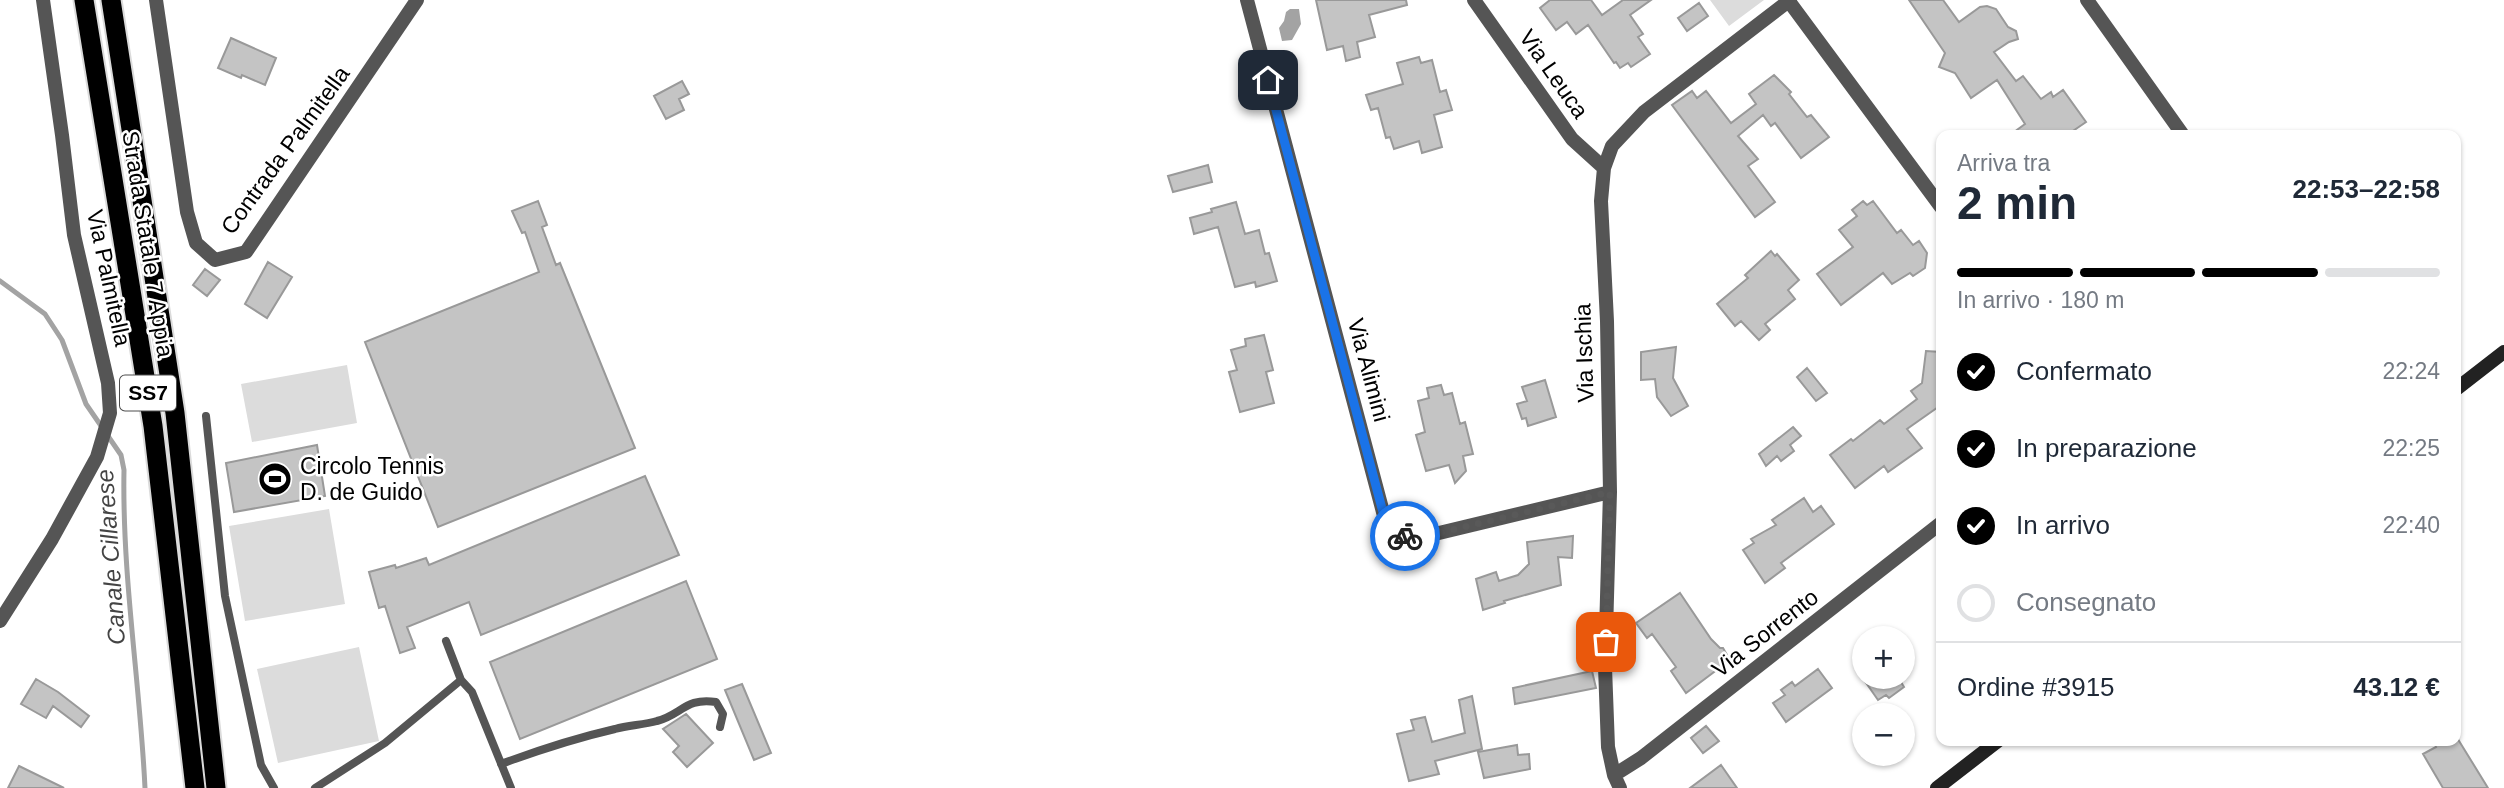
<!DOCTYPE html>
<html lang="it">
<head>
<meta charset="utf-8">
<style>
	body { margin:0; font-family:Arial,sans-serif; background:#f6f6f7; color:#1f2937; height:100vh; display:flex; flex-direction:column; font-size:26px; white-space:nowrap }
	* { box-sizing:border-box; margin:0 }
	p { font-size:23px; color:#747a83 }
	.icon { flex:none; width:38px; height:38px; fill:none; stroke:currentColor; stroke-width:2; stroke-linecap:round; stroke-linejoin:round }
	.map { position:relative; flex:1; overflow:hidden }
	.drawer { position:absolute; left:1936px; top:130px; width:525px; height:616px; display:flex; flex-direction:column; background:#fff; border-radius:14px; box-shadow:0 2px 5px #0004 }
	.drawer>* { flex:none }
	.fabs { position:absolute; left:1852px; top:626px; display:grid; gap:14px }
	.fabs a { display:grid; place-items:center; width:63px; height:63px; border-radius:50%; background:#fff; box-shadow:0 2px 5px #0004; font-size:35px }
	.pin { position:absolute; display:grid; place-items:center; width:60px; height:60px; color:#fff; margin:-30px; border-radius:14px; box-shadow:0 4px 10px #0006 }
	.courier { position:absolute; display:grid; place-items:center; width:70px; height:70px; margin:-35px; border:5px solid #1a73e8; border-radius:50%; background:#fff; color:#222; box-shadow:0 2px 9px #0007 }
	.overview em { font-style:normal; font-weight:800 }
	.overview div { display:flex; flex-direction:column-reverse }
	.overview { display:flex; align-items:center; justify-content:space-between; height:119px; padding:0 21px }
	h1 { font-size:46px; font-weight:800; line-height:52px }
	.bar { display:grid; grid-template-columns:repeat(4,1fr); gap:10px 7px; align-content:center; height:84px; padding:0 21px }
	.bar i { height:9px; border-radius:5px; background:#e0e1e3 }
	.bar .on { background:#000 }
	.bar p { grid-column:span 4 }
	.line { display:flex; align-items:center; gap:18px; padding:0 21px; border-top:2px solid #e0e1e3 }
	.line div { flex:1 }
	ol { padding:0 21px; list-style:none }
	li { display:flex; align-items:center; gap:21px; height:77px }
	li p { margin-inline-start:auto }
	li .icon { padding:7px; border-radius:50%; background:#000; color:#fff; stroke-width:4 }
	li:last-child { color:#747a83 }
	li i { width:38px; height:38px; border:4px solid #e0e1e3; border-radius:50% }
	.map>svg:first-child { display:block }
	.green { fill:#dcdcdc }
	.water { fill:#a3a3a3 }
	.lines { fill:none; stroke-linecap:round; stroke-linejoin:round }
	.stream { stroke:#a3a3a3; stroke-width:5 }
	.building { fill:#c4c4c4; stroke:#999; stroke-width:2 }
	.trunk-casing { stroke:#dbdbdb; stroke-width:23 }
	.service { stroke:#555; stroke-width:8 }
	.minor { stroke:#555; stroke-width:14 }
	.tertiary { stroke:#555; stroke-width:14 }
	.secondary { stroke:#222; stroke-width:14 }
	.trunk { stroke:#000; stroke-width:19 }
	.done { stroke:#595959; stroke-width:7; stroke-dasharray:0 12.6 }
	.route { stroke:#1a73e8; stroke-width:9 }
	.labels { text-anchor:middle; stroke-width:5; stroke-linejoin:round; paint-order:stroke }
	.shield { fill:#fff; stroke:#4c4c4c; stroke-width:2 }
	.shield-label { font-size:21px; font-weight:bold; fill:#000 }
	.street-label { font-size:23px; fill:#000; stroke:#fff }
	.poi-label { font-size:23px; fill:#000; stroke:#fff; text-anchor:start }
	.water-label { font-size:24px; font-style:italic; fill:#444; stroke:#fff }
</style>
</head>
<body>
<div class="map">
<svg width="2504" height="788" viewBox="0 0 2504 788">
	<rect width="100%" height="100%" fill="#fff"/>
	<path class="green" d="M 1710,0 L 1764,0 L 1729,26 Z
		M 347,365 L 357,423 L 252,442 L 241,384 Z
		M 329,509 L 345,604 L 245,621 L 229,526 Z
		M 359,647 L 379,741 L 278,763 L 257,669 Z"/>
	<path class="water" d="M 1290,9 L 1299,9 L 1301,24 L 1292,40 L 1282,41 L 1279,28 L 1284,21 L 1286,12 Z"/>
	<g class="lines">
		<path class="stream" d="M 0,281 L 45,314 L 62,340 L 86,404 L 121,455 L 124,470 C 122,577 140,682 145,788"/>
	</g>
	<path class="building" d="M 1316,0 L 1406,0 L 1407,5 L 1369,15 L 1375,37 L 1357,42 L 1360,57 L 1346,61 L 1343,46 L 1327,50 Z
		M 1550,0 L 1591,0 L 1602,15 L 1623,0 L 1651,0 L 1630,15 L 1643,34 L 1638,37 L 1650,54 L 1631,67 L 1628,63 L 1620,68 L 1616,62 L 1614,63 L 1588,25 L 1576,34 L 1567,22 L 1556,30 L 1540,8 Z
		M 1909,0 L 1943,0 L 1959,22 L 1980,7 L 1987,6 L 1996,9 L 2008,27 L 2016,31 L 2018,39 L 2009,42 L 1994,52 L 2016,81 L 2023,76 L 2041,99 L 2051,92 L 2053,97 L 2063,90 L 2086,122 L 2067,135 L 2010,135 L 2025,124 L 1997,80 L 1971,98 L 1955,73 L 1939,67 L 1945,53 Z
		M 1699,3 L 1708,16 L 1687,31 L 1678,18 Z
		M 231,38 L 276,58 L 265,85 L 242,75 L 241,78 L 218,68 Z
		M 1419,57 L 1421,63 L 1432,60 L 1440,92 L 1446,90 L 1452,110 L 1434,115 L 1442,147 L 1422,153 L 1419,141 L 1394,149 L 1390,137 L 1386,138 L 1378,108 L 1371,110 L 1366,95 L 1403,84 L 1397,63 Z
		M 1774,75 L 1791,92 L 1789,94 L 1807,117 L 1811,115 L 1829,137 L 1801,158 L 1775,123 L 1771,126 L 1763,115 L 1738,136 L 1758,159 L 1748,166 L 1775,202 L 1755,217 L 1672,105 L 1692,91 L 1697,98 L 1706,91 L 1731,123 L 1756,104 L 1749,94 Z
		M 682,81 L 689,94 L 679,99 L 684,110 L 666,119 L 654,96 Z
		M 1208,165 L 1212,182 L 1173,192 L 1168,176 Z
		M 538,201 L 547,225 L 542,227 L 556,265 L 560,263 L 635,448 L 438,527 L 365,342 L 539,272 L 525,232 L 522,233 L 512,211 Z
		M 1863,201 L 1867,205 L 1873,201 L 1897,233 L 1901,230 L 1913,245 L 1919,241 L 1927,253 L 1925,268 L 1913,276 L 1910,273 L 1892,284 L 1883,273 L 1841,305 L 1817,274 L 1853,247 L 1839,230 L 1857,216 L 1852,210 Z
		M 1236,202 L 1245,234 L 1259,230 L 1265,254 L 1269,253 L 1277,281 L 1256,287 L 1255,282 L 1235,287 L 1218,227 L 1194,234 L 1190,218 L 1212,212 L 1211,209 Z
		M 1771,251 L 1775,256 L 1777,254 L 1799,280 L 1788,290 L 1795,299 L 1765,324 L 1770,330 L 1759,340 L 1741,321 L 1735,326 L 1717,304 L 1748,278 L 1745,275 Z
		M 268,262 L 292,277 L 267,318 L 245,304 Z
		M 205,269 L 220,280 L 207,296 L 193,285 Z
		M 1264,335 L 1273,370 L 1266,372 L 1274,403 L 1240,412 L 1229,372 L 1237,370 L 1231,350 L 1246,346 L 1245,339 Z
		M 1676,347 L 1673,378 L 1688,406 L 1671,416 L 1657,397 L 1655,379 L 1641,380 L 1641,352 Z
		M 1926,351 L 1941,352 L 1941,405 L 1907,429 L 1922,448 L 1888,472 L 1884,466 L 1855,488 L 1830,455 L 1851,439 L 1853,441 L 1880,420 L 1884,424 L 1917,399 L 1911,391 L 1922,383 Z
		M 1807,368 L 1827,393 L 1816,401 L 1797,377 Z
		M 1545,380 L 1556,417 L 1528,426 L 1526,418 L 1522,419 L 1517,404 L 1527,401 L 1522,387 Z
		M 1441,385 L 1444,395 L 1452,393 L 1460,424 L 1465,422 L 1473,454 L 1463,456 L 1466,471 L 1455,483 L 1449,465 L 1426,471 L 1416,435 L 1425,432 L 1418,401 L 1429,398 L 1427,388 Z
		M 1793,427 L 1801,436 L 1790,445 L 1794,451 L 1781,461 L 1777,456 L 1766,466 L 1759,454 Z
		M 317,445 L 325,496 L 234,512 L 226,463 Z
		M 645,476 L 679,555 L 481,635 L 469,602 L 407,627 L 415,648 L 400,653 L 385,606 L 379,608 L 369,572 L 395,565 L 396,568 L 426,558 L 429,565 Z
		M 1804,498 L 1813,512 L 1821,506 L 1834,524 L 1781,563 L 1785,568 L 1765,583 L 1743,550 L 1754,543 L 1751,539 L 1776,525 L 1772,520 Z
		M 1573,536 L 1572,558 L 1558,557 L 1561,585 L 1504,601 L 1505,603 L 1483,610 L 1476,579 L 1496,572 L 1499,581 L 1518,575 L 1529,564 L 1527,542 Z
		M 686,581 L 717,659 L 520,739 L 490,662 Z
		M 1680,593 L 1711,639 L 1720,648 L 1723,648 L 1730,660 L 1686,693 L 1671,671 L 1676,667 L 1652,634 L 1647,638 L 1636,623 Z
		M 1818,669 L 1832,688 L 1786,722 L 1773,703 L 1785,695 L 1781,690 L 1792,682 L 1795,686 Z
		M 1592,671 L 1596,688 L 1515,704 L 1513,688 Z
		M 1862,677 L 1898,677 L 1904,687 L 1889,698 L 1886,695 L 1878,700 Z
		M 36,679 L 58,692 L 89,716 L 81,727 L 53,706 L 46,718 L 21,704 Z
		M 742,684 L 771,753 L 754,760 L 725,690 Z
		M 1472,696 L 1482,749 L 1435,761 L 1439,774 L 1409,781 L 1397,734 L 1414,730 L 1411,720 L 1425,717 L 1432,742 L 1465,733 L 1459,700 Z
		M 686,714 L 713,743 L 687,767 L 673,752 L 679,746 L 663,729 Z
		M 1706,726 L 1719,741 L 1703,753 L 1691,738 Z
		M 2456,736 L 2488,788 L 2443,788 L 2423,754 L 2436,747 L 2432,740 L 2455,740 Z
		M 1517,745 L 1518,755 L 1529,754 L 1530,769 L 1484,778 L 1478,752 Z
		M 1721,765 L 1737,788 L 1690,788 Z
		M 19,766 L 64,788 L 8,788 Z"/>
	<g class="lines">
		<defs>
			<path id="trunk" d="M 84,0 L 153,426 L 195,788
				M 111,0 L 175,413 L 216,788"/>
		</defs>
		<use href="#trunk" class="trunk-casing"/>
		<path class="service" d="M 206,416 L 225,596 L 261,765 L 274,788
			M 446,641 L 461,680 L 472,692 L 511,788
			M 501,764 C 539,750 576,738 615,729 C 629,725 643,725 657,721 C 681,715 686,697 716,702 L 723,714 L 720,727
			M 315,788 L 385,743 L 461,680"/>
		<path class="minor" d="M 1247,0 L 1388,531 L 1414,539 L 1610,492
			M 1474,0 L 1572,139 L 1604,168
			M 1788,0 L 1941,207
			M 2087,0 L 2183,135
			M 0,621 L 52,539 L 97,457 L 110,413 L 108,383 L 74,235 L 62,135 L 43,0
			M 1614,775 L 1641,758 L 1941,523
			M 1620,788 L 1614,775 L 1608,747 L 1605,667 L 1610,492 L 1607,321 L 1601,201 L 1604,168 L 1612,146 L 1644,112 L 1790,0"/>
		<path class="tertiary" d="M 156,0 L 187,212 L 196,243 L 215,260 L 246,252 L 417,0"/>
		<path class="secondary" d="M 2455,390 L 2504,352
			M 1937,788 L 1999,740"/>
		<use href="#trunk" class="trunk"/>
	</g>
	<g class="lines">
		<path class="done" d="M 1405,536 L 1414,539 L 1610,492 L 1606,642"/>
		<path class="route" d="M 1268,80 L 1388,531 L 1405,536"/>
	</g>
	<defs>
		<symbol id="stadium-disc" viewBox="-11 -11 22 22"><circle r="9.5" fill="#000" stroke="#fff"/><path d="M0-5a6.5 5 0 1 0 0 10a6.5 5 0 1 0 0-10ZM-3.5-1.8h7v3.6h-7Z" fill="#fff"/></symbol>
	</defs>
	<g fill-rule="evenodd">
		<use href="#stadium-disc" x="256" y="460" width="38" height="38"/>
	</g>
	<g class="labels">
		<rect class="shield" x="120" y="375.5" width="56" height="35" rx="5"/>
		<g class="shield-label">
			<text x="148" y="400">SS7</text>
		</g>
		<g class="street-label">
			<text transform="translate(1554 74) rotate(55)" y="8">Via Leuca</text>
			<text transform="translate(285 150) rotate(-54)" y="8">Contrada Palmitella</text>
			<text transform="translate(148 244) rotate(81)" y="8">Strada Statale 7 Appia</text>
			<text transform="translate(109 278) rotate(78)" y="8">Via Palmitella</text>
			<text transform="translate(1584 353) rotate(-92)" y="8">Via Ischia</text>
			<text transform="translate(1369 370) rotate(75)" y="8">Via Alimini</text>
			<text transform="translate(1765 633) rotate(-38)" y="8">Via Sorrento</text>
		</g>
		<g class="poi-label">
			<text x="300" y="474">Circolo Tennis<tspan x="300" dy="26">D. de Guido</tspan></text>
		</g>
		<g class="water-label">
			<text transform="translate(111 557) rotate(-94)" y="8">Canale Cillarese</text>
		</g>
	</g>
</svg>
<div class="fabs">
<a>+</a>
<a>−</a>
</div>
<div class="pin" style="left:1606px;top:642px;background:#ea580c"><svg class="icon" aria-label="bag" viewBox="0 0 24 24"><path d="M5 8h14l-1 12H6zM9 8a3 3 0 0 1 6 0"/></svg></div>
<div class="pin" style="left:1268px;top:80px;background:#1f2937"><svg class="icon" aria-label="home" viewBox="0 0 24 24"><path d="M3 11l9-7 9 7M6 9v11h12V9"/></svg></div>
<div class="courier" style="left:1405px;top:536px"><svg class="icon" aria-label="bike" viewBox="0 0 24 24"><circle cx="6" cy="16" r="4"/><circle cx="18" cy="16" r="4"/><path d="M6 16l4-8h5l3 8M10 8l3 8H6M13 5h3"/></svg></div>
<section class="drawer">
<div class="overview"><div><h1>2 min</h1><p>Arriva tra</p></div><em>22:53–22:58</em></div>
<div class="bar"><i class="on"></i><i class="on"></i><i class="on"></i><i></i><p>In arrivo · 180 m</p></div>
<ol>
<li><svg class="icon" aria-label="check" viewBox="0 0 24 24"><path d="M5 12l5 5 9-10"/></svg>Confermato<p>22:24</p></li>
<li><svg class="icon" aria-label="check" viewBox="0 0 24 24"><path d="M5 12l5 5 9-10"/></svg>In preparazione<p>22:25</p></li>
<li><svg class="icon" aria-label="check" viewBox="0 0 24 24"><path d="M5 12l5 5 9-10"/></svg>In arrivo<p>22:40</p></li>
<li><i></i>Consegnato</li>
</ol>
<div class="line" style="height:91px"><div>Ordine #3915</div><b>43.12 €</b></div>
</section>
</div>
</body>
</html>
